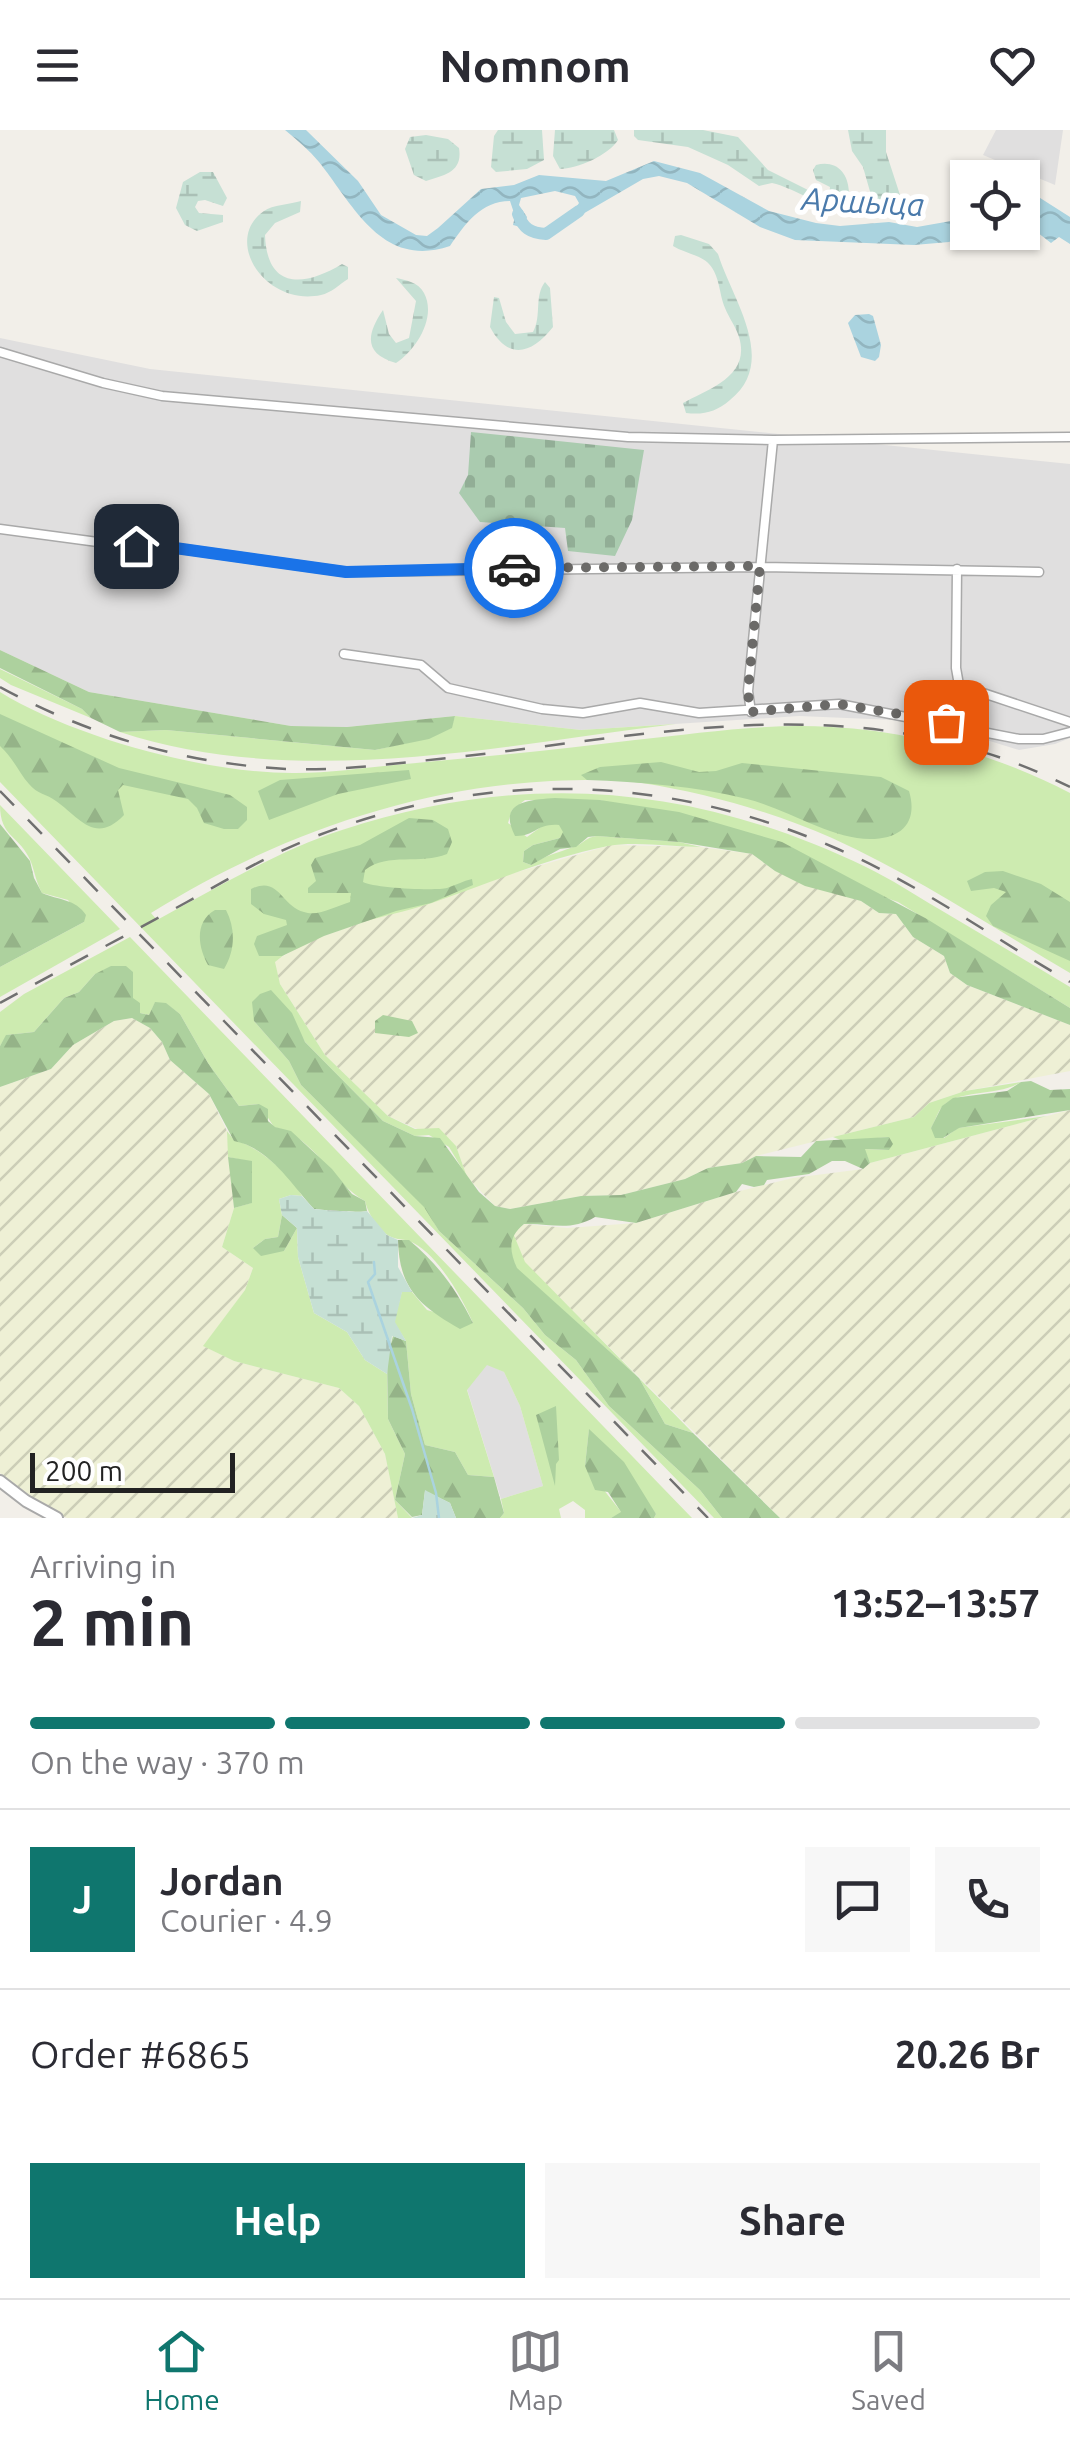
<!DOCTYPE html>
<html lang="en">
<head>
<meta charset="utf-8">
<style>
	body { margin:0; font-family:Ubuntu,sans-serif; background:#f7f7f7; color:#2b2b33; height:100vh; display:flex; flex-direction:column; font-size:38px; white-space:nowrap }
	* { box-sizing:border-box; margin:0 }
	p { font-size:32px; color:#7c7c81 }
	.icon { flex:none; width:55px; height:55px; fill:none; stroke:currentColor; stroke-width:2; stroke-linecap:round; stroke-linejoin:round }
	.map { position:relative; height:1388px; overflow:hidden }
	.drawer { display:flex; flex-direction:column; background:#fff; flex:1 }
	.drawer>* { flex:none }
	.controls { position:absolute; left:950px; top:30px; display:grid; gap:20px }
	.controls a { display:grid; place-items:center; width:90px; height:90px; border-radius:0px; background:#fff; box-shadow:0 2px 8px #0004; font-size:50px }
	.scale { position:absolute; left:30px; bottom:25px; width:205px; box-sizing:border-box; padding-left:10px; border:5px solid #222; border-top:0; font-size:28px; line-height:35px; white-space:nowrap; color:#222; -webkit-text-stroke:8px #fff; paint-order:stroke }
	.pin { position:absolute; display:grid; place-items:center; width:85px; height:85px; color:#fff; margin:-42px; border-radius:20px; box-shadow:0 5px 15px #0006 }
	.courier { position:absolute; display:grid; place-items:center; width:100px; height:100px; margin:-50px; border:8px solid #1a73e8; border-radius:50%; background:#fff; color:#222; box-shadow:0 2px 12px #0007 }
	.overview em { font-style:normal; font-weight:600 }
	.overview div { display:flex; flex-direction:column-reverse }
	.overview { display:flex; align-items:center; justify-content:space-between; height:170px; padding:0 30px }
	h1 { font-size:65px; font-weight:600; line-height:75px }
	.bar { display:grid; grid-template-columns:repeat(4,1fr); gap:15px 10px; align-content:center; height:120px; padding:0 30px }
	.bar i { height:12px; border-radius:8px; background:#e1e1e2 }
	.bar .current { background:#0f766e }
	.bar p { grid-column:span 4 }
	.line { display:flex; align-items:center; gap:25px; padding:0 30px; border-top:2px solid #e1e1e2 }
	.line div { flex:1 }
	.round { display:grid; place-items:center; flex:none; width:105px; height:105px; border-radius:0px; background:#f7f7f7 }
	.action { display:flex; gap:20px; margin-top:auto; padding:20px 30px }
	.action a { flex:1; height:115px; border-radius:0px; background:#0f766e; color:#fff; font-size:40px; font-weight:600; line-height:115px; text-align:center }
	.action a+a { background:#f7f7f7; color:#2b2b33 }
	header { display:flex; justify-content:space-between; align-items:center; height:130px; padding:0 30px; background:#fff; font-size:45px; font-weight:600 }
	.menu { display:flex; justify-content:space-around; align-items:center; height:140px; border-top:2px solid #e1e1e2; background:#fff; font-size:28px; color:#7c7c81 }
	.menu a { display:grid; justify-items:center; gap:5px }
	.menu .current { color:#0f766e }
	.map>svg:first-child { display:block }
	.residential { fill:#e0dfdf }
	.farmland { fill:url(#farmland-furrows) }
	.grass { fill:#cdebb0 }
	.forest { fill:url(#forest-firs) }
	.wetland { fill:url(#wetland-marsh) }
	.cemetery { fill:url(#cemetery-stones) }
	.water { fill:url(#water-waves) }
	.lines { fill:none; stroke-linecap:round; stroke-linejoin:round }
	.stream { stroke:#aad3df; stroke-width:2.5 }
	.river { stroke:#aad3df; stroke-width:12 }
	.minor-casing { stroke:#a9a9a9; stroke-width:11 }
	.tertiary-casing { stroke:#a9a9a9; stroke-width:14 }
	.minor { stroke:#fff; stroke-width:8 }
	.tertiary { stroke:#fff; stroke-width:10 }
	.rail { stroke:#707070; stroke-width:2.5; stroke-dasharray:20 20; stroke-linecap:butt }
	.done { stroke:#6b6a68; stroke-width:10; stroke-dasharray:0 18 }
	.route { stroke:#1a73e8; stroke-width:12 }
	.labels { text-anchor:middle; stroke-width:10; stroke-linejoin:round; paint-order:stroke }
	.water-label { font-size:32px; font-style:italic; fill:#4a7aab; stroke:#fff }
</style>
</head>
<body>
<header><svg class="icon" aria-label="menu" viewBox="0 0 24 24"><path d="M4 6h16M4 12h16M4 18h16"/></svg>Nomnom<svg class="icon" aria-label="heart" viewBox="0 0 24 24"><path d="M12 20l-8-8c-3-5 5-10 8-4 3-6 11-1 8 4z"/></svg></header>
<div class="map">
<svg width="1070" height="1388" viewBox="0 0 1070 1388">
	<defs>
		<pattern id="farmland-furrows" width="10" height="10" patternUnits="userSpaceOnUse" patternTransform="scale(2.5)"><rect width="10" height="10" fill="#eef0d5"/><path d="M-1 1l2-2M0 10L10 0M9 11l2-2" fill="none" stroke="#ccceb7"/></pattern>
		<pattern id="forest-firs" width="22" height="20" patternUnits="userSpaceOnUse" patternTransform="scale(2.5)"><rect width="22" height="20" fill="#add19e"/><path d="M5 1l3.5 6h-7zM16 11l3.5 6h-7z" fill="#95b388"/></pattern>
		<pattern id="wetland-marsh" width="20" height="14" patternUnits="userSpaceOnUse" patternTransform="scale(2.5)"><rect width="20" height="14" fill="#c6e0d4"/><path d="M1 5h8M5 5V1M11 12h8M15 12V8" fill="none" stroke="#aac0b6"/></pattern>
		<pattern id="cemetery-stones" width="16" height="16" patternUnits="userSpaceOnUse" patternTransform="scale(2.5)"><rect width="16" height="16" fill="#aacbaf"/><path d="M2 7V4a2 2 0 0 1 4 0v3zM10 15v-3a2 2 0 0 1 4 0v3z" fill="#92ae96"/></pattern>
		<pattern id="water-waves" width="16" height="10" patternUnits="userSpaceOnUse" patternTransform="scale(2.5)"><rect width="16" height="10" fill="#aad3df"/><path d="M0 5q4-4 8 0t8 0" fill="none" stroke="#92b5bf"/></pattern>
	</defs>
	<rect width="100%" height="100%" fill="#f2efe9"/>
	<path class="residential" d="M 996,0 L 1063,0 L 1055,55 L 983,25 Z
		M 0,208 L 150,239 L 1070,334 L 1070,608 L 1055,614 L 1019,620 L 964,603 L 895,590 L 799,586 L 581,600 L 455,586 L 347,597 L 291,596 L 89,562 L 0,520 Z
		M 487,1234 L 504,1242 L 520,1276 L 543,1356 L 501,1369 L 467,1259 Z"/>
	<path class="farmland" d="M 611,715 L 701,717 L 752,724 L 775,741 L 861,771 L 879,783 L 896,784 L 913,807 L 944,826 L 950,843 L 967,855 L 1070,895 L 1070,941 L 965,961 L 929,973 L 914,987 L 756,1026 L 742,1033 L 708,1038 L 685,1049 L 621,1065 L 581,1066 L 510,1079 L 495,1076 L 467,1047 L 456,1016 L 388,986 L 325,925 L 280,854 L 274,832 L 304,813 L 377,787 L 431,773 L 473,755 Z
		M 132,888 L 150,898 L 162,912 L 170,930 L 209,964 L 227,1001 L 234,1078 L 222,1117 L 253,1138 L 245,1160 L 204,1216 L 234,1231 L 339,1258 L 359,1276 L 385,1324 L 398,1388 L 67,1388 L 48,1380 L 0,1343 L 0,957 L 51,939 L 73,915 L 114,891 Z
		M 1070,980 L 1070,1388 L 780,1388 L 524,1132 L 513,1103 L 524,1094 L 567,1098 L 636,1093 L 736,1062 L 793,1048 L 863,1039 L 870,1033 Z"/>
	<path class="grass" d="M 0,539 L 82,579 L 91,588 L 11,555 L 0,548 Z
		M 0,562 C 75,608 208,644 296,643 C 329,643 362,638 394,635 C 475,628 555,620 635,610 C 700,603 766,593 831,597 C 913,601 997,625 1070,663 L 1070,843 C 992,797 914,745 832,708 C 773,682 706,663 642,653 C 612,648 581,650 551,651 C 409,658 271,708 151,783 L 157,790 C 217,758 277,721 342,700 C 525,640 693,654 866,737 C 891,749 915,765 939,779 C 983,805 1026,831 1070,857 L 1070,878 L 898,772 L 600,670 L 525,670 L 512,680 L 508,693 L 527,707 L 545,694 L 559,694 L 564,702 L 560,708 L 533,715 L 524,721 L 523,732 L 531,735 C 545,725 558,723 573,717 C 584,714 585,707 597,706 L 679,712 L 701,717 C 672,717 637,711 608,716 C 548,728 490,753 432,773 C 380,790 319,796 275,832 L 280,854 L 325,925 L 388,986 L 415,999 L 439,998 L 456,1016 L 467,1047 L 449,1017 L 429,1005 L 415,1006 L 383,991 L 305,912 L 298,899 L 254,891 L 289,931 L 301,955 L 425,1077 L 439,1101 L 523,1178 L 545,1205 L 576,1230 L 609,1276 L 700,1360 L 722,1388 L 714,1388 L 0,652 Z
		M 455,586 L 581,600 L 676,594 C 496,616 297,660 120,602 L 166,600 L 375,620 L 429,608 L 451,598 Z
		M 0,675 L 120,799 L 0,867 L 0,837 L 84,792 L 68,770 L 42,763 C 36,752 35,743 31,732 C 20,705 0,708 0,675 Z
		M 130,807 L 692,1388 L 654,1388 L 656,1384 L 589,1300 L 585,1336 L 622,1383 L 611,1388 L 585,1388 L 585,1380 L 573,1371 L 559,1379 L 561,1388 L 500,1388 L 504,1383 L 501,1369 L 543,1356 L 520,1276 L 504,1242 L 487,1235 L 467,1260 L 494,1347 L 468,1345 L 455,1322 L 425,1315 L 411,1264 L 406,1211 L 394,1192 L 402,1161 L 412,1162 L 427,1180 L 473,1193 C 463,1169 436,1121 409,1111 C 404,1109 399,1110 394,1108 C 380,1104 368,1084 365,1071 C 331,1052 315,1007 274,997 L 259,974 L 239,976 L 208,933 L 180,884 L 165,873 L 155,873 L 149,885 L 140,883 L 133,869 L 133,842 L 95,844 L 79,862 L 64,868 L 34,902 L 7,905 L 0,916 L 0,882 L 24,864 Z
		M 1021,952 C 996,967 959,959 943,976 C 938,980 935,992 931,998 L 944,1008 L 958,998 L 1047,986 L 870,1033 L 864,1019 L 889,1020 L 889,1007 L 843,1011 L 833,1007 L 914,987 L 929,973 L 965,961 Z
		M 227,1001 L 234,1010 C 257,1015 292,1046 302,1066 L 291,1065 L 279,1069 L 282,1085 L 278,1107 L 265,1109 L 253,1118 L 284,1121 L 297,1098 L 298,1127 L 314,1183 L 347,1202 L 365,1230 L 387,1244 L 388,1289 L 405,1324 L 395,1370 L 412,1388 L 398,1388 L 385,1324 L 359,1276 L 339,1258 L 234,1231 L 203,1216 L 245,1160 L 253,1138 L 222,1117 L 234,1078 L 251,1073 L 252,1032 L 228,1027 Z
		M 513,1103 L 525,1132 L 693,1303 L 665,1294 L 639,1248 L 516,1138 L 510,1121 Z"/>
	<path class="forest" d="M 0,520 L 89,562 L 291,596 L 347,597 L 455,586 L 452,598 L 429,609 L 375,620 L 166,600 L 120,602 L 91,588 L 82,579 L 0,538 Z
		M 0,584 L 119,638 L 230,665 L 247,677 L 247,690 L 238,699 L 224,699 L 204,693 L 197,678 L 188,669 L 123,655 L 118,660 L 124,685 C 95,715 80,688 56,671 C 47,664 37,664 29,654 C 19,643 14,629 0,616 Z
		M 661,632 L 699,642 L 716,641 L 742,633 L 881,647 L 909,661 C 918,691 903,709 870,709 C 831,709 785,678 747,669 C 695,656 640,652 587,650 L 581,645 L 600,637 Z
		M 409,640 L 411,649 L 338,664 L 269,690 L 258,661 L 280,650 Z
		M 555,668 L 600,670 L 679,682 L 782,712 L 927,789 L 1070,878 L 1070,895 L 967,855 L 950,843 L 944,826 L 913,807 L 896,784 L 879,783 L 861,771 L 805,756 L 775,741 L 752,724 L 679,712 L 597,706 L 588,707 L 576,717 L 560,719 L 531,735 L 523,732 L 524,721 L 533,715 L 560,708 L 563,702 L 559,695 C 537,693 534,707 515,706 C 497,671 529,670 555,668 Z
		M 409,688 L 433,690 L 448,699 L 452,712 L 447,724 C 421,735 388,722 365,740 L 363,752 C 373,758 435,761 447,758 C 456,755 463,751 472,749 L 473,755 L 431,773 L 396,781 L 324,806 L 282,826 L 259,826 L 254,814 L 257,806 L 287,795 L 286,790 L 264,784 L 251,774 L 251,759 C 279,745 281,776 304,782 C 318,787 336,776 350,772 L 351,763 L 308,763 L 308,758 L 316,751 L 311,735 L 315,728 L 360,715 Z
		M 0,694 L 30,731 L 34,748 L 42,763 C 58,770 76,769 86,785 L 84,792 L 0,837 Z
		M 1003,741 L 1041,754 L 1070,772 L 1070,831 L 993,796 L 986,786 L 991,775 L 1006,762 L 994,758 L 971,761 L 967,751 L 985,742 Z
		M 215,780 L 226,780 C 236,799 235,821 224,839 L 208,835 C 198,817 194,792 215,780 Z
		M 111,836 L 126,836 L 133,842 L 133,868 L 140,873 L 140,883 L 149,885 L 155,872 L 166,873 L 180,884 L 208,933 L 239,976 L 259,974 L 268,979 L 268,991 L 275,997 L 291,1001 L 332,1039 L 352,1064 L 365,1071 L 367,1081 C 361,1083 323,1080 314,1079 C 291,1054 270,1018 234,1011 L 209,964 L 170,930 L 162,912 L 150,898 L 132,888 L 114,891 L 73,915 L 51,939 L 0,957 L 0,916 L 6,905 L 34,902 L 64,868 L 79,862 L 95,844 Z
		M 271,860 L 292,883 L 305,912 L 383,991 L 415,1006 L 440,1008 L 479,1062 L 495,1076 L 510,1079 L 581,1066 L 621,1065 L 685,1049 L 708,1038 L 742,1033 L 756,1026 L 801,1027 L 816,1011 L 889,1007 L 893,1014 L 889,1020 L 865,1019 L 870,1033 L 863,1039 L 845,1031 L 832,1031 L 809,1044 L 767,1050 L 764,1055 L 754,1057 L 742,1054 L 736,1062 L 636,1093 L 595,1087 C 570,1102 551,1093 524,1094 C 508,1107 509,1120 517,1138 L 639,1248 L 665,1294 L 693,1303 L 780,1388 L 722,1388 L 700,1360 L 609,1276 L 576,1230 L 545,1205 L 523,1178 L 439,1101 L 424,1077 L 301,955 L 289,931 L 254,891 L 252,872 L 260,864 Z
		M 383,885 L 412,891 L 418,903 L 409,907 L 375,903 L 375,891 Z
		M 1031,951 L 1050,960 L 1070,959 L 1070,980 L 959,998 L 943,1008 L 935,1008 L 931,998 L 942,976 L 953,968 L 1007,961 L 1021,952 Z
		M 228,1027 L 252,1031 L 252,1073 L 234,1078 Z
		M 282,1085 L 297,1098 L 284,1121 L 261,1126 L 253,1118 L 265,1109 L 278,1107 Z
		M 398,1110 L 409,1110 C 438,1134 456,1159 473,1193 L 460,1199 C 420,1176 399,1159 398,1110 Z
		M 393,1206 L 406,1211 L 411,1264 L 425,1315 L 455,1322 L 468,1345 L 494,1347 L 504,1383 L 500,1388 L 456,1388 L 450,1373 L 425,1361 L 422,1385 L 412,1387 L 395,1370 L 405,1324 L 388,1289 L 387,1229 Z
		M 556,1276 L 559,1330 L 556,1334 L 555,1356 L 536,1285 Z
		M 589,1299 L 624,1332 L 656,1384 L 654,1388 L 611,1388 L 621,1382 L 608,1362 L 595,1360 L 585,1336 Z"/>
	<path class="wetland" d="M 498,0 L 542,0 L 544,30 L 527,39 L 496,42 L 491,37 L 494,6 Z
		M 555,0 L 614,0 L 618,10 C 609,25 577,39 560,39 L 553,26 Z
		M 634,0 L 703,0 L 738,7 L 768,40 L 818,65 L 829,66 L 830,57 L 816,50 L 813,40 L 816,35 C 836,30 848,42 849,62 L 845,68 C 812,78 801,60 772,53 L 759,56 L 728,35 L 688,17 L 638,10 L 634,6 Z
		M 848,0 L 886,0 L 886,22 L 900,65 C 892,75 884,78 873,72 L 863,37 L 852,21 Z
		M 426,5 L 448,9 L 459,18 C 463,42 445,45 426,51 L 414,45 L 405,19 L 410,7 Z
		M 200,42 L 213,42 L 227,68 L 223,76 L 205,70 L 198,71 L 195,77 L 199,83 L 223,85 L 223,92 L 197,101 L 185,95 L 176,78 L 183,52 Z
		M 301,71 L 300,82 L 275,93 L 265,105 C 267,160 304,157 342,134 L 348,137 L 348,149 C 340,154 331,163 321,165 C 265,177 222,110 264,81 C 272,75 291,74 301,71 Z
		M 681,105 L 709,114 L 718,124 C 732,169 779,231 730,270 C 716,282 704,285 686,283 L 683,273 C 709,259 751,246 739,207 C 736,197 729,188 725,178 C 719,164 720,146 709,134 C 701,125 684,123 673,116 L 675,106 Z
		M 396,148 C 406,150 418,152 424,163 C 437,187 416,220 396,233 C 364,224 366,205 383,180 L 389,204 L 396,213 L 409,208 L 416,171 Z
		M 545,152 L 550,158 L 553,197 C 532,224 508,231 490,197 L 494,167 L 499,168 L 506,192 L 515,204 L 533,202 C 542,186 534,166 545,152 Z
		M 291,1065 L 302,1066 L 314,1079 C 323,1080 361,1083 367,1081 L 387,1105 L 398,1110 L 398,1137 L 412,1162 L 402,1162 L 395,1192 L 406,1211 L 392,1206 L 387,1244 L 365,1230 L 347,1202 L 314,1183 L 298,1127 L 297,1098 L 282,1085 L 279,1069 Z
		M 425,1360 L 450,1373 L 456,1388 L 412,1388 L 422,1385 Z"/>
	<path class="cemetery" d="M 471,302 L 644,320 L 632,390 L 615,426 L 568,421 L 565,398 L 480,392 L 459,363 L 468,345 Z"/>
	<path class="water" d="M 285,0 L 306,0 L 358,51 L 381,85 L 416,105 L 427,106 L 438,98 L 481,59 L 514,55 L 539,45 L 606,51 L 654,31 L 700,43 L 769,81 L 816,93 L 840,96 L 889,92 L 917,97 L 951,91 L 967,76 L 968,103 L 949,112 L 914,115 L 795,110 L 760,97 L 687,53 L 659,46 L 643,49 L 569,92 L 567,90 L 579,73 L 575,66 L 555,61 L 521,68 L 519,75 L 527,87 L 524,98 L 513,95 L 515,86 L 510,71 C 481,71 465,94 450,116 C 382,139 354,76 319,32 C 309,20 297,10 285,0 Z
		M 1023,63 L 1037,66 L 1070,87 L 1070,114 L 1059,107 L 1051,113 L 1033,99 L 1034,90 L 1023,85 Z
		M 869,184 L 873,186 L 881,215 L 879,227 L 875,231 L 861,227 L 848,193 L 855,185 Z"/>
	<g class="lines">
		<path class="stream" d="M 374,1132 L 375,1144 L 368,1152 L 412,1279 L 436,1363 L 439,1388"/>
		<path class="river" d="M 518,84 C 523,98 530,103 546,104 L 579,81"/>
		<defs>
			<path id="minor" d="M 0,222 L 103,253 L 162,266 L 628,307 L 773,310 L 1070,307
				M 0,399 L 135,417 L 168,417 L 346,442 L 760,437 L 1039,442
				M 957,439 L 956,538 L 959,555 L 1070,592
				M 344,524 L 421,535 L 448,558 L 542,579 L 583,583 L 640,573 L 699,583 L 839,574 L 1019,609 L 1043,609 L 1070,602
				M 751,582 L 748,561 L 773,310"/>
			<path id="tertiary" d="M 0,1351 L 26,1371 L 57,1388"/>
		</defs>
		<use href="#minor" class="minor-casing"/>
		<use href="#tertiary" class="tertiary-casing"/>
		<use href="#minor" class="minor"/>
		<use href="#tertiary" class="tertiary"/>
		<path class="rail" d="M 0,557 C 90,606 186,634 288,639 C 339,641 389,634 439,629 C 660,606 860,552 1070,657
			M 0,661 L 708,1388
			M 0,873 C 62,839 125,806 187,772 C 227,750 266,726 309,709 C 483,639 660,643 833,717 C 916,752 992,807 1070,852"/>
	</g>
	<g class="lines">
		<path class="done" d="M 514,438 L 760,436 L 748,561 L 750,582 L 839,574 L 946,592"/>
		<path class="route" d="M 136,416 L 168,417 L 346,442 L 514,438"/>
	</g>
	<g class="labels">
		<g class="water-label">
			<text transform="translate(863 72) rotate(3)" y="11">Аршыца</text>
		</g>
	</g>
</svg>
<div class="controls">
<a><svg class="icon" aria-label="locate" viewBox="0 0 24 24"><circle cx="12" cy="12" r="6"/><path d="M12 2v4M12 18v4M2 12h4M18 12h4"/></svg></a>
</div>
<div class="scale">200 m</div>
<div class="pin" style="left:946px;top:592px;background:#ea580c"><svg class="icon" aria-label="bag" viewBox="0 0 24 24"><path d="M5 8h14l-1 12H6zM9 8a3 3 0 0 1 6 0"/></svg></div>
<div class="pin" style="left:136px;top:416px;background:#1f2937"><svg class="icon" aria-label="home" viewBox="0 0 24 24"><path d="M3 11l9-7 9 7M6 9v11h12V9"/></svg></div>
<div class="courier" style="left:514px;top:438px"><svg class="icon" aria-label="car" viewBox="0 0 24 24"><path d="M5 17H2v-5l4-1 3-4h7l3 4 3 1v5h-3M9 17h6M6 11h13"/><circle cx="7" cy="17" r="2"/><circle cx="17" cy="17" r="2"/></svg></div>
</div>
<section class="drawer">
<div class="overview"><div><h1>2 min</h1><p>Arriving in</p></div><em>13:52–13:57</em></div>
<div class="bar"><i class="current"></i><i class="current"></i><i class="current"></i><i></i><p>On the way · 370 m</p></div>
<div class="line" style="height:180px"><b class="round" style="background:#0f766e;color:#fff">J</b><div><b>Jordan</b><p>Courier · 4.9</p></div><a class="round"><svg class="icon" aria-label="chat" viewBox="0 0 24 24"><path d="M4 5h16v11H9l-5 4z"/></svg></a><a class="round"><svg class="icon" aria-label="phone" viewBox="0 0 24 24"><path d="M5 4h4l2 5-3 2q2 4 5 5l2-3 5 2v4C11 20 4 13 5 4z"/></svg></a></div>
<div class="line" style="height:130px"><div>Order #6865</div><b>20.26 Br</b></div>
<div class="action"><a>Help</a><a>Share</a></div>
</section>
<nav class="menu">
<a class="current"><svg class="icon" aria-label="home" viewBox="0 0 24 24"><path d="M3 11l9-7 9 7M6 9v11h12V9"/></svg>Home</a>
<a><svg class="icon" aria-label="map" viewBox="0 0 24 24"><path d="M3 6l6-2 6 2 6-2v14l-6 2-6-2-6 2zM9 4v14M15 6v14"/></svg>Map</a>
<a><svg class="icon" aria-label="saved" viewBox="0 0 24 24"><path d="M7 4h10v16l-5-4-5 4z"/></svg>Saved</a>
</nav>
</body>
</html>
